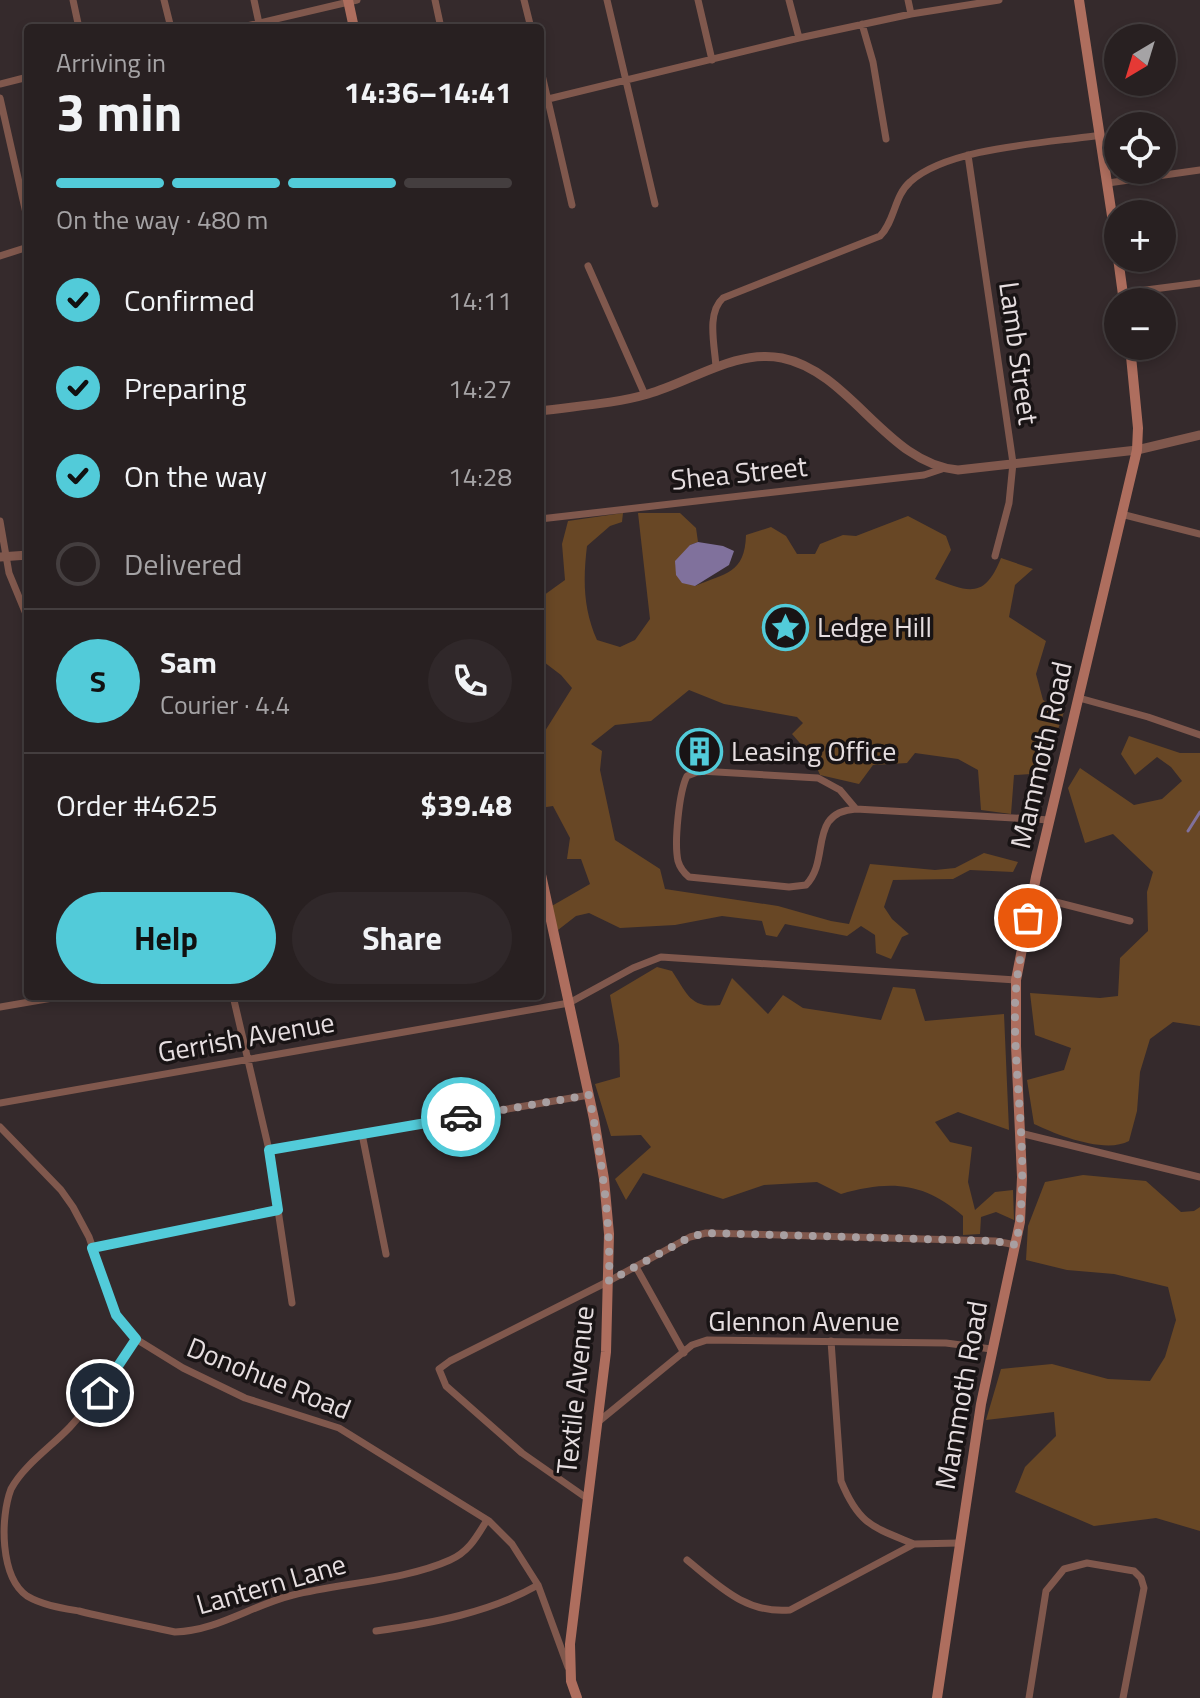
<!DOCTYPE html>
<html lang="en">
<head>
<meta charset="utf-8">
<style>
	body { margin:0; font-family:"Titillium Web",sans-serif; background:#30282a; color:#f1f3f6; height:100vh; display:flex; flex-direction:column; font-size:30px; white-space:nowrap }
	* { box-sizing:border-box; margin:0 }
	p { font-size:26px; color:#a5a3a5 }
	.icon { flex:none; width:44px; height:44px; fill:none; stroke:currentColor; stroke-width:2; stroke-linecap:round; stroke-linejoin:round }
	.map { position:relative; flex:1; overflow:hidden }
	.panel { position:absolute; left:24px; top:24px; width:520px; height:976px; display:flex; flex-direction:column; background:#282021; border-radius:8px; box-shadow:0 4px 12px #0003,0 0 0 2px #443e3f }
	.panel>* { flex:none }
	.needle { width:52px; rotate:218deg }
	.fabs { position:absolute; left:1104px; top:24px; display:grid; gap:16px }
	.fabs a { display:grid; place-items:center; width:72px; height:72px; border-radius:50%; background:#282021; box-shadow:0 4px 12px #0003,0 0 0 2px #443e3f; font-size:40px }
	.pin { position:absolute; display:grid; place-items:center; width:68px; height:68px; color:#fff; margin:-34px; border:4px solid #fff; border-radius:50%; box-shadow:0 2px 8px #0007 }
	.courier { position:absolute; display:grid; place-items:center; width:80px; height:80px; margin:-40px; border:6px solid #52cbd9; border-radius:50%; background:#fff; color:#222; box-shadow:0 2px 10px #0007 }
	.overview em { font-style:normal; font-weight:700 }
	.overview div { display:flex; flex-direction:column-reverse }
	.overview { display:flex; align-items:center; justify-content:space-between; height:136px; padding:0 32px }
	h1 { font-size:52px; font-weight:700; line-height:60px }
	.bar { display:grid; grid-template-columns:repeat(4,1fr); gap:12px 8px; align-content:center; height:96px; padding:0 32px }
	.bar i { height:10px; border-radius:6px; background:#443e3f }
	.bar .current { background:#52cbd9 }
	.bar p { grid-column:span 4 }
	.line { display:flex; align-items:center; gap:20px; padding:0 32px; border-top:2px solid #443e3f }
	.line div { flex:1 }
	.round { display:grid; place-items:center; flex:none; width:84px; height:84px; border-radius:42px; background:#30282a }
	ol { padding:0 32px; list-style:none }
	li { display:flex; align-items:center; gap:24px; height:88px }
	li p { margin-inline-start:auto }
	li .icon { padding:8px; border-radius:50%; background:#52cbd9; color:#111; stroke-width:4 }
	li:last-child { color:#a5a3a5 }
	li i { width:44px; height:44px; border:4px solid #443e3f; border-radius:50% }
	.primary-button { display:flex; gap:16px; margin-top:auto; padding:16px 32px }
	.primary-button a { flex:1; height:92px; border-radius:48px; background:#52cbd9; color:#111; font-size:32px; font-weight:700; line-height:92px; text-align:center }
	.primary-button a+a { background:#30282a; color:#f1f3f6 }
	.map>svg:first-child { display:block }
	.green { fill:#684725 }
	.water { fill:#80719c }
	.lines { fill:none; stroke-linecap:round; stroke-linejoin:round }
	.stream { stroke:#80719c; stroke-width:3 }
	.minor { stroke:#80584d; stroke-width:7 }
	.tertiary { stroke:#80584d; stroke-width:9 }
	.secondary { stroke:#ae6e5e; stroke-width:10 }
	.done { stroke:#a89fa1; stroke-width:8; stroke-dasharray:0 14.4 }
	.route { stroke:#52cbd9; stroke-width:10 }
	.labels { text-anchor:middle; stroke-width:7; stroke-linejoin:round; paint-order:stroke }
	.street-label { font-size:28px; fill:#e6dee0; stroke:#191415 }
	.poi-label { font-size:28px; fill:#e6dee0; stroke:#191415; text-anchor:start }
</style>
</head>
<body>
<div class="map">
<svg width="1200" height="1698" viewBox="0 0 1200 1698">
	<rect width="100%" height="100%" fill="#352a2c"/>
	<path class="green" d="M 623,513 L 622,522 L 610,526 L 587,546 C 583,579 583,609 597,640 L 620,647 L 635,640 L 650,619 L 638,513 L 680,513 L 696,528 L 698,542 L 690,545 L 695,586 C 725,573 745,574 746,535 L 771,527 L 786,536 L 797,554 L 815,554 L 820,544 L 843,535 L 856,536 L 908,516 L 946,536 L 951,550 L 935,579 C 970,593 985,598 1001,558 L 1033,569 L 1015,585 L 1009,617 L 1046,641 L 1036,674 L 1043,700 L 1064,712 C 1056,735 1049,757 1031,774 L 1014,775 L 1011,814 L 981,810 L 978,770 L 958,759 L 915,753 L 907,763 L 873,765 L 859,784 L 820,775 L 813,758 L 792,734 L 803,723 L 797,717 L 724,704 L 689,690 L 651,721 L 615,725 L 591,744 L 602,751 L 600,770 L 615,840 L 660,869 L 665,889 L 778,906 L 831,921 L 849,924 L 870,864 L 935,870 L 955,868 L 984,853 L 1018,862 L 1013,872 L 970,870 L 953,879 L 893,880 L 884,907 L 892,919 L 909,934 L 902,937 L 891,959 L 876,953 L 875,935 L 861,926 L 847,936 L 785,924 L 777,937 L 766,935 L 762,921 L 722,916 L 675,925 L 620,928 L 589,913 L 576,916 L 558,930 L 550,907 L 590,884 L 581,859 L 567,859 L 570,838 L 553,806 L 540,808 L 540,739 L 572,688 L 561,675 L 540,659 L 540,598 L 565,580 L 562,544 L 568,521 Z
		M 1129,736 L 1180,753 L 1200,753 L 1200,1026 L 1173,1022 L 1150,1039 L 1140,1072 L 1137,1111 L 1129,1141 C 1105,1154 1057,1135 1034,1124 L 1027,1080 L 1064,1070 L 1071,1048 L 1035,1035 L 1030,993 L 1100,998 L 1118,996 L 1120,958 L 1148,931 L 1147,892 L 1153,872 L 1113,834 L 1085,843 L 1068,788 L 1080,768 L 1134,805 L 1162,799 L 1182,781 L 1171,767 L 1157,757 L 1135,775 L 1121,754 Z
		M 657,967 L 672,971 C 687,993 690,1009 720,1005 L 732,978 L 768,1014 L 783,995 L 803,1008 L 881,1020 L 893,987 L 915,989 L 925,1021 L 1004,1014 L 1009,1130 L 958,1112 L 935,1122 L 950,1142 L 972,1147 L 968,1182 L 975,1210 L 995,1192 L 1013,1190 L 1014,1220 L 996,1212 L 981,1217 L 980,1234 L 963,1235 L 963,1216 C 924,1182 890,1180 841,1194 L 817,1182 L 764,1185 L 723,1199 L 643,1173 L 626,1200 L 615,1179 L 651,1147 L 641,1135 L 611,1136 L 595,1084 L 620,1077 L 619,1045 L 610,995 Z
		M 1083,1175 L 1146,1181 L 1181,1212 L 1194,1211 L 1200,1207 L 1200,1531 L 1156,1518 L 1094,1526 L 1015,1492 L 1025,1467 L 1056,1436 L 1054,1412 L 986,1420 L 1001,1369 L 1052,1364 L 1108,1379 L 1150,1381 L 1165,1357 L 1176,1320 L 1168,1287 L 1114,1274 L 1067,1270 L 1026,1260 L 1028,1226 L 1045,1182 Z"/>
	<path class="water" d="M 698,542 L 723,546 L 734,551 L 729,565 L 695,586 L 682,583 L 676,575 L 675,561 L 690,545 Z"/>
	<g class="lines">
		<path class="stream" d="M 1188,831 L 1200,812"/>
		<path class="minor" d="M 73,0 L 79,28
			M 164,0 L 171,28
			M 254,0 L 260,28
			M 435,0 L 441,28
			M 524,0 L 531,28
			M 607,0 L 655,204
			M 698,0 L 712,60
			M 789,0 L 799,38
			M 908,0 L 911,14
			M 862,24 L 873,62 L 886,139
			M 238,28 L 357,0
			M 540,66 L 572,205
			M 0,84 L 28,77
			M 0,98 L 28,222
			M 540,101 L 799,38 L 911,14 L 999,0
			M 968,155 L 1013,463 L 1009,503 L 995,556
			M 1108,183 L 1200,170
			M 0,256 L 28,247
			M 588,266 L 645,395
			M 1123,293 L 1200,283
			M 716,367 C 715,347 706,313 723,298 L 880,236 C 895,221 894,196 910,182 C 948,147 1049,143 1101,135
			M 1121,514 L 1200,534
			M 540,519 L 924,475 L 942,469
			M 0,521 L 9,573 L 28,619
			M 1079,698 L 1148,717 L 1200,735
			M 856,809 C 807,812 831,860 806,885 L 789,887 L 689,877 C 683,872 680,868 678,861 C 674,843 679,792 687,776 L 700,771 L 818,778 L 840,790 L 856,809 L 1050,820
			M 1032,896 L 1130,921
			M 233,996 L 269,1150 L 292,1303
			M 0,1007 L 64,996
			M 0,1103 L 569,1003 L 633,968 L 661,957 L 1016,980
			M 0,1127 L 61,1190 L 73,1207 L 89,1237 L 116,1315 L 136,1339 L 183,1368 L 245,1398 L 339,1428 L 489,1521 L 512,1544 L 538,1585 L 568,1667
			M 1020,1133 L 1200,1177
			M 362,1134 L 386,1254
			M 269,1150 L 589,1095
			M 92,1248 L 278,1210
			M 636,1267 L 684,1353
			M 136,1339 C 117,1371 95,1400 70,1427 C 51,1447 24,1465 11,1489 C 0,1518 0,1577 27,1596 C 42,1605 62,1608 79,1611 C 111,1619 143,1625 175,1632 C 217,1631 252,1605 293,1595 C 342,1583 406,1580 450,1560 C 469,1552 477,1536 487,1520
			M 831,1341 L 841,1481 C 859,1525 873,1527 914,1544
			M 598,1422 L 692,1345 L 707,1340 L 946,1343 L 991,1349
			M 588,1499 L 522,1453 L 446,1386 L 439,1369 L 450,1361 L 609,1281 L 690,1237 L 706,1233 L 995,1241 L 1016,1245
			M 687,1560 C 719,1586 746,1614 790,1610 L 914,1544 L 959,1543
			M 376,1631 C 432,1623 489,1613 538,1585
			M 1029,1698 L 1046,1591 L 1064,1569 L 1087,1563 L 1134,1571 L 1141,1578 L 1144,1588 L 1123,1698"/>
		<path class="tertiary" d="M 540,411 C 575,406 614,404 648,394 C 691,382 735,349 782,358 C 851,372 887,464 958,470 L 1137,450 L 1200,435
			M 0,557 L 28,555"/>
		<path class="secondary" d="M 348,0 L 354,28
			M 1079,0 L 1118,255
			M 1118,258 L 1124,302
			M 540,870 L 594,1119 L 604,1179 L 609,1234 L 606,1352 L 570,1644 L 571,1681 L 577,1698
			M 937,1698 L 981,1404 L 1020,1222 L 1022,1177 L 1016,1046 L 1016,980 L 1036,877 L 1137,450 L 1138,428 L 1130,346"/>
	</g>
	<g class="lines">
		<path class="done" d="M 461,1117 L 589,1095 C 601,1157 611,1218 609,1281 L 690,1237 L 706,1233 L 995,1241 L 1016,1245 C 1031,1167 1014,1088 1015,1010 C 1015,979 1022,949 1028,918"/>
		<path class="route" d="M 100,1393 L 136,1339 L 116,1315 L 92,1248 L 278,1210 L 269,1150 L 461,1117"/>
	</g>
	<defs>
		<symbol id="sight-ring" viewBox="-11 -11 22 22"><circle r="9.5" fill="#191415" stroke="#52cbd9" stroke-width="1.5"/><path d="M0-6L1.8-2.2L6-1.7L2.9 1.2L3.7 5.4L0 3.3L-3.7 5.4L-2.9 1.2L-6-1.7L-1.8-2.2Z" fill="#52cbd9"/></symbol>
		<symbol id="building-ring" viewBox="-11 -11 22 22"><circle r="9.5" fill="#191415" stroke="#52cbd9" stroke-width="1.5"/><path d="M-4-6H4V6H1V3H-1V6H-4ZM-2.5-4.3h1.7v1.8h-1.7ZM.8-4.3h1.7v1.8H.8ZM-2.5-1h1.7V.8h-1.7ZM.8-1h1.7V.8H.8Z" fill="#52cbd9"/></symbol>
	</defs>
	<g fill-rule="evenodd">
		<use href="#sight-ring" x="760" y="602" width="51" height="51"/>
		<use href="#building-ring" x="674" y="726" width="51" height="51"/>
	</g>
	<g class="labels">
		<g class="street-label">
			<text transform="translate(1019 353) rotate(82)" y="10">Lamb Street</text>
			<text transform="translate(739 473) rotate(-6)" y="10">Shea Street</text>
			<text transform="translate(1041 755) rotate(-77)" y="10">Mammoth Road</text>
			<text transform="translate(246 1037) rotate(-10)" y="10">Gerrish Avenue</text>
			<text x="804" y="1331">Glennon Avenue</text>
			<text transform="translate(269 1378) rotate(22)" y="10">Donohue Road</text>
			<text transform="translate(575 1390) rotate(-84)" y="10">Textile Avenue</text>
			<text transform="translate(961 1395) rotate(-80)" y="10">Mammoth Road</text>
			<text transform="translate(271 1584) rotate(-16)" y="10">Lantern Lane</text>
		</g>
		<g class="poi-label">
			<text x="817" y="637">Ledge Hill</text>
			<text x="731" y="761">Leasing Office</text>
		</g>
	</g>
</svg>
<div class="fabs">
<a><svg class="needle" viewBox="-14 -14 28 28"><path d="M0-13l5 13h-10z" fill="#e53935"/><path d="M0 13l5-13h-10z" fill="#a5a3a5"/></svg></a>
<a><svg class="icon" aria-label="locate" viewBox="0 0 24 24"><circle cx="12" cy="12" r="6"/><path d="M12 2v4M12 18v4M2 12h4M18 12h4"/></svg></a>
<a>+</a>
<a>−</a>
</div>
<div class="pin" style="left:1028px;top:918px;background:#ea580c"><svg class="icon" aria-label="bag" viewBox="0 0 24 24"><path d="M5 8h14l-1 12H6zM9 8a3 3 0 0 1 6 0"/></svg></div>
<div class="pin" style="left:100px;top:1393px;background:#1f2937"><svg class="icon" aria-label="home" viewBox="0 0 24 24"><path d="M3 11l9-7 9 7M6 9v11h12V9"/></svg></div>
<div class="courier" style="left:461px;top:1117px"><svg class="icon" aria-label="car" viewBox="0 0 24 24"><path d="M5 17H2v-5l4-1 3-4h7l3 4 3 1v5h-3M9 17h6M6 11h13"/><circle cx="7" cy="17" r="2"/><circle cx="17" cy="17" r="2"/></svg></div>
<section class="panel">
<div class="overview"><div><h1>3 min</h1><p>Arriving in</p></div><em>14:36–14:41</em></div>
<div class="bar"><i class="current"></i><i class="current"></i><i class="current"></i><i></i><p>On the way · 480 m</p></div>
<ol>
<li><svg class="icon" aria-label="check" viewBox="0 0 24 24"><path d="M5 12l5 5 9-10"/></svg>Confirmed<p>14:11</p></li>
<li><svg class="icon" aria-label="check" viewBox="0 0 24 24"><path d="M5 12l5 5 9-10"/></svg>Preparing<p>14:27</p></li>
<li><svg class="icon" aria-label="check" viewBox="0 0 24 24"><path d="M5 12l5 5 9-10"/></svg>On the way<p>14:28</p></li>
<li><i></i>Delivered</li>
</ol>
<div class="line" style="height:144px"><b class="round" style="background:#52cbd9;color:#111">S</b><div><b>Sam</b><p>Courier · 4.4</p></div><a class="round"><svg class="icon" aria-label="phone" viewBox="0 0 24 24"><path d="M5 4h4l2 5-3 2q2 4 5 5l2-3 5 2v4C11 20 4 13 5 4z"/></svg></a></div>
<div class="line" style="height:104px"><div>Order #4625</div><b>$39.48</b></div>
<div class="primary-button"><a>Help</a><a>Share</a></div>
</section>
</div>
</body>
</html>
